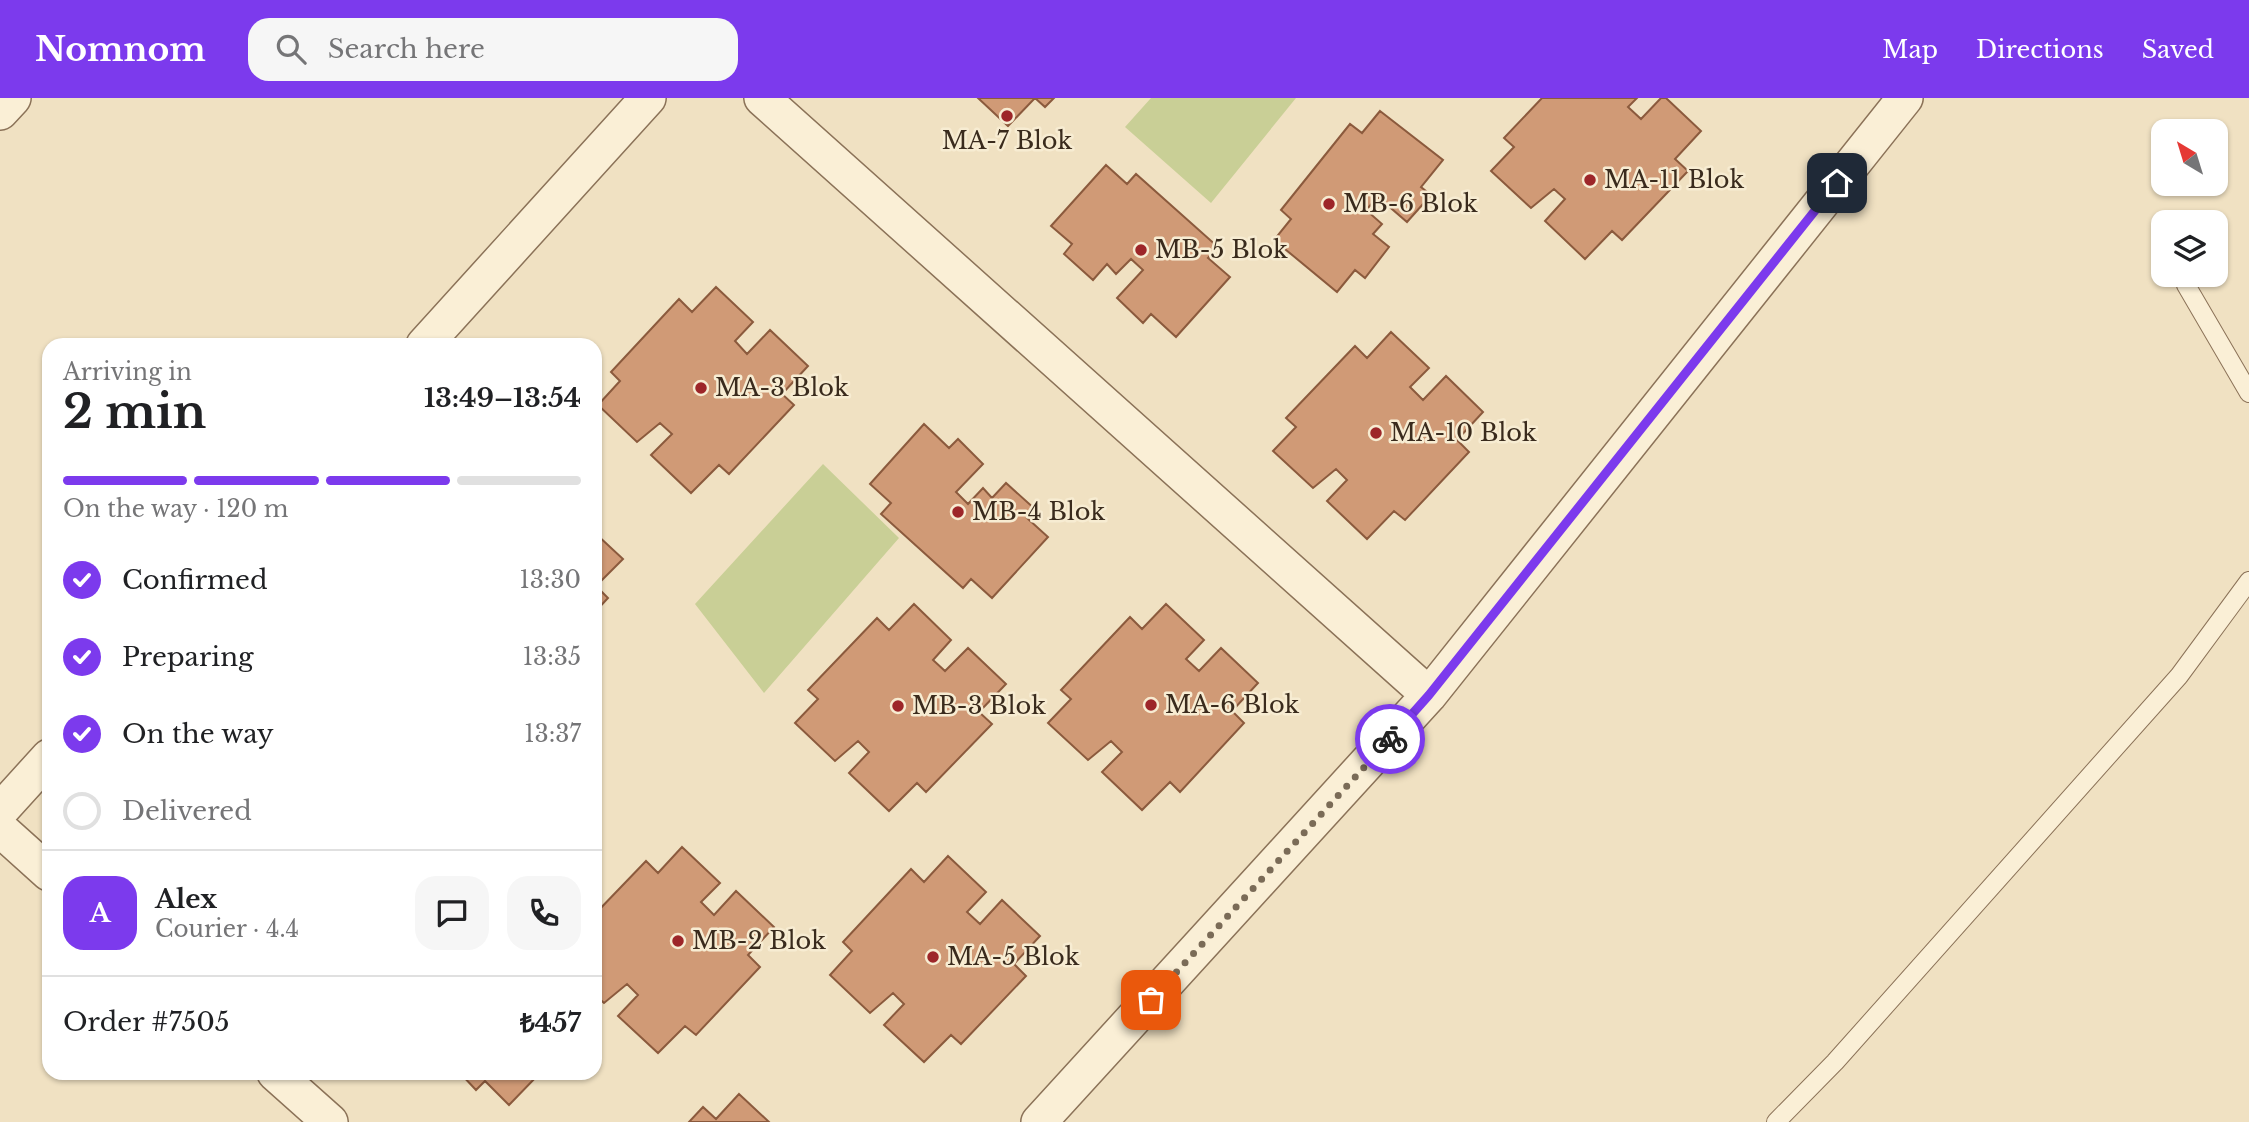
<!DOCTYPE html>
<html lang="en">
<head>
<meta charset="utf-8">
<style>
	body { margin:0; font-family:"Libre Baskerville",serif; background:#f6f6f6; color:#202124; height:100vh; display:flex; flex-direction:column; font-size:26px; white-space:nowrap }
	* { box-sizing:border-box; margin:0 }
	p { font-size:23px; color:#757577 }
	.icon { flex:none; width:38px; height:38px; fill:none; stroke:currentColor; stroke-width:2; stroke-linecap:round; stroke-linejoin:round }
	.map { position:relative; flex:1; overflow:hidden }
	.sheet { position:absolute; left:42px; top:240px; width:560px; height:742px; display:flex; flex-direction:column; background:#fff; border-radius:21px; box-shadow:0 2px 5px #0004 }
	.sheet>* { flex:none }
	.needle { width:46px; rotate:322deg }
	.buttons { position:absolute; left:2151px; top:21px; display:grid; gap:14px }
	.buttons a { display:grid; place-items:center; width:77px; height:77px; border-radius:14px; background:#fff; box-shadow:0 2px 5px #0004; font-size:35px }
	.pin { position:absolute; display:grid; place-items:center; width:60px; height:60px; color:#fff; margin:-30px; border-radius:14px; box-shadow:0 4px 10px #0006 }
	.courier { position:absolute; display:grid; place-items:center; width:70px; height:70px; margin:-35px; border:5px solid #7c3aed; border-radius:50%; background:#fff; color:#222; box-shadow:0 2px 9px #0007 }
	.head em { font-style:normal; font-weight:700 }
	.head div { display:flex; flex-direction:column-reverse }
	.head { display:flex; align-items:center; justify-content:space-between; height:119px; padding:0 21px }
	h1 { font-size:46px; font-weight:700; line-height:52px }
	.bar { display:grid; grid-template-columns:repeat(4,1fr); gap:10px 7px; align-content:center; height:84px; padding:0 21px }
	.bar i { height:9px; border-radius:5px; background:#e0e0e0 }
	.bar .on { background:#7c3aed }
	.bar p { grid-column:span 4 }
	.line { display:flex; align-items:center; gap:18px; padding:0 21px; border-top:2px solid #e0e0e0 }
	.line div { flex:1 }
	.round { display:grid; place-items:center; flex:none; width:74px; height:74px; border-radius:21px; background:#f6f6f6 }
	ol { padding:0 21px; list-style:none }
	li { display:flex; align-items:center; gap:21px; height:77px }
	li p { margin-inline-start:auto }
	li .icon { padding:7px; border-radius:50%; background:#7c3aed; color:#fff; stroke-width:4 }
	li:last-child { color:#757577 }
	li i { width:38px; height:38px; border:4px solid #e0e0e0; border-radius:50% }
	header { display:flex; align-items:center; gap:42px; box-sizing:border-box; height:98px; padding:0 35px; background:#7c3aed; color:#fff }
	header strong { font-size:33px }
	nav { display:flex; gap:38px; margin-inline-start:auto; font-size:24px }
	.search { width:490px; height:63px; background:#f6f6f6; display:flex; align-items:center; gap:18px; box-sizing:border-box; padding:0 24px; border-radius:21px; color:#757577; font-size:26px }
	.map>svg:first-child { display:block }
	.green { fill:#c9cf96 }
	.building { fill:#d09a76; stroke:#8b5a3d; stroke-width:2 }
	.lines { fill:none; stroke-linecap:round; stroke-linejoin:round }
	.lane-casing { stroke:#8b7258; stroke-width:20 }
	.street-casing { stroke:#8b7258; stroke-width:38 }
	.lane { stroke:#faefd6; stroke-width:18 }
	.street { stroke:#faefd6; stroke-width:35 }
	.done { stroke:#7a6b57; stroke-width:7; stroke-dasharray:0 12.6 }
	.route { stroke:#7c3aed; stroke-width:9 }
	.poi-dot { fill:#9d2629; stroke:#f7ecd2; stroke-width:2.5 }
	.labels { text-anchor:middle; stroke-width:5; stroke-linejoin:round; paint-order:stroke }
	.poi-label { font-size:24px; fill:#3a2b1d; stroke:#f7ecd2; text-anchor:start }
</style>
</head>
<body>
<header>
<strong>Nomnom</strong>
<div class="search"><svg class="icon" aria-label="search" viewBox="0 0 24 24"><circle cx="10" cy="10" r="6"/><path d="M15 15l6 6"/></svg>Search here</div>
<nav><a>Map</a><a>Directions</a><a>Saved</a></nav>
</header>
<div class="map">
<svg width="2249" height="1024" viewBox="0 0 2249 1024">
	<rect width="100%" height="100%" fill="#f0e1c2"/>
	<path class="green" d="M 1151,0 L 1296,0 L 1211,105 L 1125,29 Z
		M 823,366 L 899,440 L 764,595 L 695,506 Z"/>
	<path class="building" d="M 978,0 L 1054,0 L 1045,9 L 1035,0 L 1008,28 Z
		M 1542,0 L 1637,0 L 1628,9 L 1641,21 L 1661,0 L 1666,0 L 1701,33 L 1675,61 L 1688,73 L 1622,142 L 1612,133 L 1585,161 L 1545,123 L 1565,101 L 1554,91 L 1531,110 L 1491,73 L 1514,49 L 1504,40 Z
		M 1380,13 L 1443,62 L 1421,89 L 1431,97 L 1407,124 L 1378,99 L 1366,112 L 1382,126 L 1373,136 L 1389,149 L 1365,180 L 1355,172 L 1337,194 L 1274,142 L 1291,121 L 1281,112 L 1350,26 L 1362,35 Z
		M 1106,67 L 1127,86 L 1136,76 L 1218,149 L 1208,160 L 1230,179 L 1176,239 L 1151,216 L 1143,225 L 1117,200 L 1143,172 L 1131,161 L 1116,176 L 1107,166 L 1093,182 L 1064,156 L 1072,146 L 1051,128 Z
		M 716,189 L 753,224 L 735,243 L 747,256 L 770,232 L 808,268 L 782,296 L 794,307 L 729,376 L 719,367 L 691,395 L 651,357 L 672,336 L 660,325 L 637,344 L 598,307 L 620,283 L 611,274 L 679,201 L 692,214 Z
		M 1391,234 L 1429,270 L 1410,289 L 1423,302 L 1446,278 L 1483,314 L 1457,342 L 1469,354 L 1405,422 L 1394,413 L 1367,441 L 1327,403 L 1347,382 L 1336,371 L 1313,390 L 1273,353 L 1296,329 L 1286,320 L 1355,248 L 1367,260 Z
		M 924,326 L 949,350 L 958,341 L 983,366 L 956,394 L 968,406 L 983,390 L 992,400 L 1006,385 L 1036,412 L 1027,420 L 1048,439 L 992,500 L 971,481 L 963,490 L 881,416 L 891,405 L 870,386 Z
		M 595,435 L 623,461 L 596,488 L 608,500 L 595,514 Z
		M 914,506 L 951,542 L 933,562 L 945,573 L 968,550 L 1006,586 L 979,614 L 992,626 L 926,694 L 917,685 L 889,713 L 849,675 L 869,654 L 858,643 L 835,663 L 795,625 L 818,601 L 808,592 L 877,520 L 889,532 Z
		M 1166,506 L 1204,542 L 1186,561 L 1199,573 L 1221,550 L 1258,585 L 1232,613 L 1244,625 L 1180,694 L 1170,684 L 1142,712 L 1102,674 L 1122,654 L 1111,643 L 1088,662 L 1048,625 L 1071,601 L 1061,592 L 1130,519 L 1142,531 Z
		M 682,749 L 720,785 L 701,804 L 714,817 L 736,793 L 774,829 L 748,857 L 760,869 L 696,937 L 685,928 L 658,955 L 618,918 L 638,897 L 627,886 L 604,905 L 595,897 L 595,816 L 646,763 L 658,775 Z
		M 948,758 L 986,794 L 967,814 L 980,826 L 1002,802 L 1040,838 L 1014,866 L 1026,878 L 961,946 L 951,937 L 924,964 L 884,927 L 904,906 L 893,895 L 870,915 L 830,877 L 852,853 L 843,844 L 911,771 L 924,784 Z
		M 460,975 L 540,975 L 509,1007 L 485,983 L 476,992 Z
		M 739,996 L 769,1024 L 689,1024 L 703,1009 L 716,1021 Z"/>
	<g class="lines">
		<defs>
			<path id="lane" d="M 2186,187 L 2249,295
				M 1776,1024 L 1835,964 L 2179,578 L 2249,483"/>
			<path id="street" d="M 762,0 L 1429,597
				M 0,14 L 13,0
				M 424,247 L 648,0
				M 0,713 L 49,659
				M 0,731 L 49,775
				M 275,975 L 330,1024
				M 1039,1024 L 1429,597 L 1905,0"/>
		</defs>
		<use href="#lane" class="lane-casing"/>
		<use href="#street" class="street-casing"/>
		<use href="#lane" class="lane"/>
		<use href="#street" class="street"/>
	</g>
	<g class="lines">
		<path class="done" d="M 1151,902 L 1390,641"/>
		<path class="route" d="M 1390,641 L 1429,597 L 1837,85"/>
	</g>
	<g class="poi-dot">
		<circle cx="1007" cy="18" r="7"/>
		<circle cx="1590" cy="82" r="7"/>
		<circle cx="1329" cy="106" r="7"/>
		<circle cx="1141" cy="152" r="7"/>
		<circle cx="701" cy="290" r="7"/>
		<circle cx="1376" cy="335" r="7"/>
		<circle cx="958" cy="414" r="7"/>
		<circle cx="1151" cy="607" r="7"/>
		<circle cx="898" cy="608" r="7"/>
		<circle cx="678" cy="843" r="7"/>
		<circle cx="933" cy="859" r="7"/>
	</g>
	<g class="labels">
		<g class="poi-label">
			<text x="1007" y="51" text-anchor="middle">MA-7 Blok</text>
			<text x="1604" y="90">MA-11 Blok</text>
			<text x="1343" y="114">MB-6 Blok</text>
			<text x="1155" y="160">MB-5 Blok</text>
			<text x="715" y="298">MA-3 Blok</text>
			<text x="1390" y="343">MA-10 Blok</text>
			<text x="972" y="422">MB-4 Blok</text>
			<text x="1165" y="615">MA-6 Blok</text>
			<text x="912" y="616">MB-3 Blok</text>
			<text x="692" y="851">MB-2 Blok</text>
			<text x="947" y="867">MA-5 Blok</text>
		</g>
	</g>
</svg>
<div class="buttons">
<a><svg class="needle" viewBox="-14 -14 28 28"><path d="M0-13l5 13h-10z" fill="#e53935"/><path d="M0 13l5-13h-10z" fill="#757577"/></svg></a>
<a><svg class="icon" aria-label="layers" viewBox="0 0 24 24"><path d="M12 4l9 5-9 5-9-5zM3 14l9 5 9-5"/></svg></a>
</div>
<div class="pin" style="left:1151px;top:902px;background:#ea580c"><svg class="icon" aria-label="bag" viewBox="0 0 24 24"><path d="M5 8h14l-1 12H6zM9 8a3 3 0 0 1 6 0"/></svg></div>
<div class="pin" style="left:1837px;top:85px;background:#1f2937"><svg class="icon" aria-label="home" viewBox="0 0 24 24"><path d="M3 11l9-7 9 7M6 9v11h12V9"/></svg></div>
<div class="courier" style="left:1390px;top:641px"><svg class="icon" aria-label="bike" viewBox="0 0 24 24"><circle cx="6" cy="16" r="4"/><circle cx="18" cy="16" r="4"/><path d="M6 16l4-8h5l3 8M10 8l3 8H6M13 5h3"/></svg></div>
<section class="sheet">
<div class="head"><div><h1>2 min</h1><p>Arriving in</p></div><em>13:49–13:54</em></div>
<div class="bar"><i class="on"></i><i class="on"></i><i class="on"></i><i></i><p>On the way · 120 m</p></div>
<ol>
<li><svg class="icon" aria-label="check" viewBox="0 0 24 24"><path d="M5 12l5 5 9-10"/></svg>Confirmed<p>13:30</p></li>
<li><svg class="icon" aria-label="check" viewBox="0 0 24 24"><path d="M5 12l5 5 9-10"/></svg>Preparing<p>13:35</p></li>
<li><svg class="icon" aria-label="check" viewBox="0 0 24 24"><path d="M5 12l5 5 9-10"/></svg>On the way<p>13:37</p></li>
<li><i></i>Delivered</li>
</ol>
<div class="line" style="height:126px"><b class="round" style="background:#7c3aed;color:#fff">A</b><div><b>Alex</b><p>Courier · 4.4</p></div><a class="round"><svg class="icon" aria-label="chat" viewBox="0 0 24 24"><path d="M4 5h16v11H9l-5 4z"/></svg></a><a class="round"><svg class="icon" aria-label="phone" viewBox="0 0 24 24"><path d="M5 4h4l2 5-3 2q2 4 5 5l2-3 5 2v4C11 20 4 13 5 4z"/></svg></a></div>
<div class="line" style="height:91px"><div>Order #7505</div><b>₺457</b></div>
</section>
</div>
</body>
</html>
